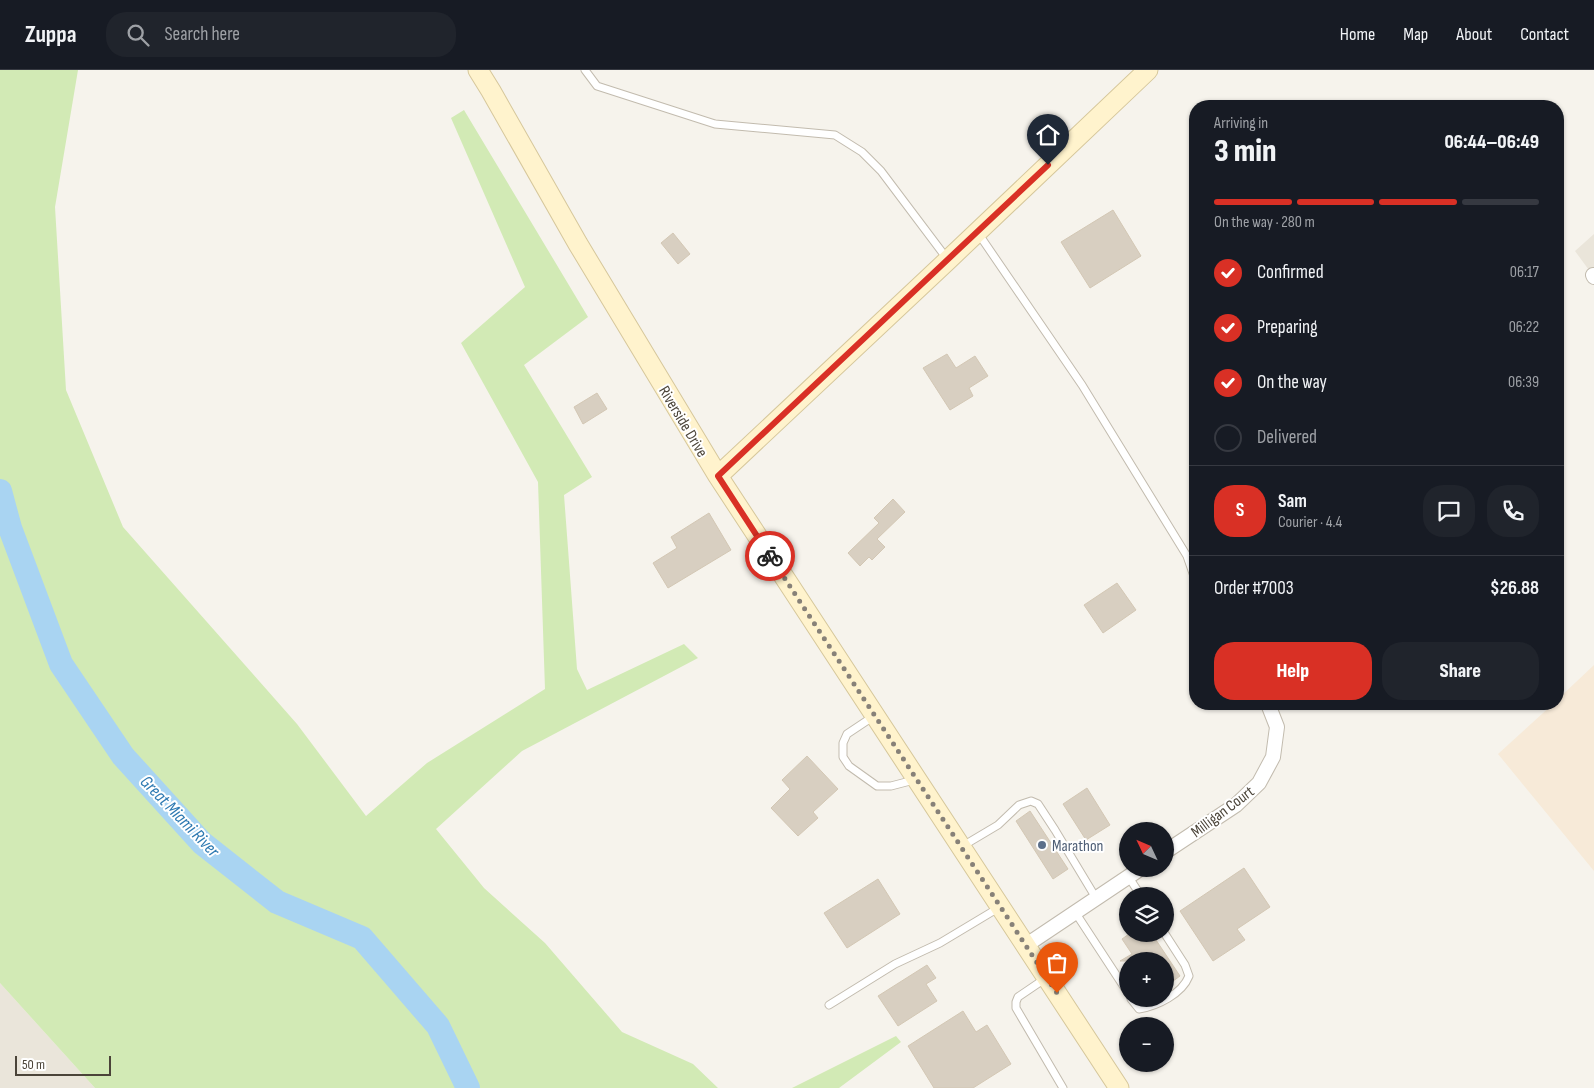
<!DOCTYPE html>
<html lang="en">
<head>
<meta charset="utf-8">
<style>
	body { margin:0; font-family:"Sofia Sans Condensed",sans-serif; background:#20242c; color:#f1f3f6; height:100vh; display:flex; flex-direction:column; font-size:19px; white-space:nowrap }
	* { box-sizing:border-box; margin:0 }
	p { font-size:16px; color:#9ea1a6 }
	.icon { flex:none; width:28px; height:28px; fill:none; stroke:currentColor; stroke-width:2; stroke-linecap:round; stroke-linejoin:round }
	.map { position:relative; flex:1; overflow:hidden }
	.sheet { position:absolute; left:1189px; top:30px; width:375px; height:610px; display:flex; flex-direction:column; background:#171b24; border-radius:20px; box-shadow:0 1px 4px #0004 }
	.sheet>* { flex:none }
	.needle { width:32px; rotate:314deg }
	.fabs { position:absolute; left:1119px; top:752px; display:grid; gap:10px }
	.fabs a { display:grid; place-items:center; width:55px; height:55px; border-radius:50%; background:#171b24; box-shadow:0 1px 4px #0004; font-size:25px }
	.scale { position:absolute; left:15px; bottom:12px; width:96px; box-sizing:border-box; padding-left:5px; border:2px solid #4b4439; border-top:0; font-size:14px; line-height:18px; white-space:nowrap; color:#4b4439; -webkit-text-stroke:4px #fff; paint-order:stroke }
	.pin { position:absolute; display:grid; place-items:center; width:42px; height:42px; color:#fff; margin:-51px -21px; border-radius:50% 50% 50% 0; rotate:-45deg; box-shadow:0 0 5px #0007 }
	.pin .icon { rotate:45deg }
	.courier { position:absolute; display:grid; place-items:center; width:50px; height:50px; margin:-25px; border:4px solid #d93025; border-radius:50%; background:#fff; color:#222; box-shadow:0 1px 6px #0007 }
	.summary em { font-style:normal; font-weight:800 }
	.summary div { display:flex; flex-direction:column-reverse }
	.summary { display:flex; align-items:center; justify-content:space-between; height:85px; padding:0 25px }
	h1 { font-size:32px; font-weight:800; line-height:38px }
	.bar { display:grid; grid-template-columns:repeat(4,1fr); gap:8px 5px; align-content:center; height:60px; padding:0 25px }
	.bar i { height:6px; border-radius:4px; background:#363941 }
	.bar .current { background:#d93025 }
	.bar p { grid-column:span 4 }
	.line { display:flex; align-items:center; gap:12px; padding:0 25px; border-top:1px solid #363941 }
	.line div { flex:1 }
	.round { display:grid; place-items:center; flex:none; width:52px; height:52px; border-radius:20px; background:#20242c }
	ol { padding:0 25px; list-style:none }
	li { display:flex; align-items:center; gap:15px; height:55px }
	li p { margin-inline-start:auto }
	li .icon { padding:5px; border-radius:50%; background:#d93025; color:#fff; stroke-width:4 }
	li:last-child { color:#9ea1a6 }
	li i { width:28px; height:28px; border:2px solid #363941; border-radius:50% }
	.action { display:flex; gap:10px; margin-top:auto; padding:10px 25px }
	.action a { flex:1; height:58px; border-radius:20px; background:#d93025; color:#fff; font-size:20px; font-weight:800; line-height:58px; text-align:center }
	.action a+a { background:#20242c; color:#f1f3f6 }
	header { display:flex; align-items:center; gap:30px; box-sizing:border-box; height:70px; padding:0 25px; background:#171b24; border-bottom:1px solid #363941 }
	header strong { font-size:24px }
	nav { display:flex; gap:28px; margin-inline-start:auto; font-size:18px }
	.search { width:350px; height:45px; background:#20242c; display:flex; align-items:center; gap:12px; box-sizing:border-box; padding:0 18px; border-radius:20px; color:#9ea1a6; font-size:19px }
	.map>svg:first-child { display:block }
	.residential { fill:#eae5da }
	.commercial { fill:#f7ead8 }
	.green { fill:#d2eab5 }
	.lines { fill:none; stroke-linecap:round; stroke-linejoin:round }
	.river { stroke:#a9d4f2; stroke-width:24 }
	.building { fill:#d8cfc1; stroke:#d3c7b4 }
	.lane-casing { stroke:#c2bbae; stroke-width:9 }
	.street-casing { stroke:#c2bbae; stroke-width:16 }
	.secondary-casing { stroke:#d6c79b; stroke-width:21 }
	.lane { stroke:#fff; stroke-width:7 }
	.street { stroke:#fff; stroke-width:14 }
	.secondary { stroke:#fff3cd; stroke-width:19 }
	.done { stroke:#878178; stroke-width:5; stroke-dasharray:0 9 }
	.route { stroke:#d93025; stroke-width:6 }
	.service-dot { fill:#5c6f8a; stroke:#fff; stroke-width:2 }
	.labels { text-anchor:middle; stroke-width:4; stroke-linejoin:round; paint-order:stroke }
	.street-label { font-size:16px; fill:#4b4439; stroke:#fff }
	.service-label { font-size:16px; fill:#4e5e75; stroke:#fff; text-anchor:start }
	.water-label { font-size:18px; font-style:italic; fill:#2e7ab2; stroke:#fff }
</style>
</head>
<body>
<header>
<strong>Zuppa</strong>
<div class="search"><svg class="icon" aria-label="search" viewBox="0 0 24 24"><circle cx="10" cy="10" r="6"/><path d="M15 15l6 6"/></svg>Search here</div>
<nav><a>Home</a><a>Map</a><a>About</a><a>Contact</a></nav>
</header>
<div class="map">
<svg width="1594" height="1018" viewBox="0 0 1594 1018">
	<rect width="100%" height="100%" fill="#f6f3ec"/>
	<path class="residential" d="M 1594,164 L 1594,207 L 1575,181 Z
		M 0,913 L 95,1018 L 0,1018 Z"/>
	<path class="commercial" d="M 1594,595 L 1594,801 L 1498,684 L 1553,634 L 1558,634 L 1558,629 Z"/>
	<path class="green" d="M 0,0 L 78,0 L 55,137 L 66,320 L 123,457 L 297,654 L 366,746 L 427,693 L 545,619 L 538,412 L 461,273 L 525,217 L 451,48 L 464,40 L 588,247 L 524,295 L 592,407 L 564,425 L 577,599 L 587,620 L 684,574 L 698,588 L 522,681 L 436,759 L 484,818 L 545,873 L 622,962 L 693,994 L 718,1018 L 95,1018 L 0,913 Z
		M 896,966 L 901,972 L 839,1018 L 792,1018 Z"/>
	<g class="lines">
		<path class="river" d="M 0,421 L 10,458 L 61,594 L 123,686 L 202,773 L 277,832 L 362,868 L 438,956 L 468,1018"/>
	</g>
	<path class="building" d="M 1113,140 L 1141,186 L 1090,218 L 1061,172 Z
		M 673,163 L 690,184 L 678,194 L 661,173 Z
		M 947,284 L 956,298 L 975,286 L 988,306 L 969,318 L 973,326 L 950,340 L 923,298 Z
		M 597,323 L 607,339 L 583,354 L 574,337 Z
		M 893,429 L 905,442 L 877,469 L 885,477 L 872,490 L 869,487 L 860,496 L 848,483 L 879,453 L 874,448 Z
		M 709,443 L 731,480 L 668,518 L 653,493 L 677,478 L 671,467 Z
		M 1117,513 L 1136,540 L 1103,563 L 1084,535 Z
		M 807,686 L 838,719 L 813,742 L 818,748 L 798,766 L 771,738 L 790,719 L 782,710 Z
		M 1087,718 L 1110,755 L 1086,770 L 1063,734 Z
		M 1030,741 L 1068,799 L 1053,809 L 1016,751 Z
		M 1244,798 L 1270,837 L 1237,859 L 1245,870 L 1213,891 L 1180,841 Z
		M 878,809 L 900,844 L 847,878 L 824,843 Z
		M 1129,864 L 1152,864 L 1180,906 L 1165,917 L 1165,891 L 1120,891 L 1132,884 L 1122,869 Z
		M 927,895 L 936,908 L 926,914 L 937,931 L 898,956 L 878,926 Z
		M 963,941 L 976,962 L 987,955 L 1011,994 L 973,1018 L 934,1018 L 908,976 Z"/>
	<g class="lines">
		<defs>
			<path id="lane" d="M 585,0 L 597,16 L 715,54 L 835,65 L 862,82 L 881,101 L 948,190
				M 978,163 L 1082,315 L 1187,486 L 1195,509
				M 874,646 L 847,664 L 843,673 L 843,687 L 849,696 L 877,716 L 891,716 L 914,710
				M 961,777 L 998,755 L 1019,735 L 1031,731 L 1038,734 L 1055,760 L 1096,828
				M 1128,806 L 1141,826
				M 1075,842 L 1128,923
				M 1046,908 L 1018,927 L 1016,932 L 1016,938 L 1063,1018
				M 1131,929 L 1139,939 C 1157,936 1182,924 1189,906 L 1185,895 L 1165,864
				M 829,935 L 895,894 L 940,873 L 1000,837"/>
			<path id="street" d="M 1593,205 L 1594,207
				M 1165,782 L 1236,735 L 1259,713 L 1273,687 L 1277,657 L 1268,634
				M 1025,876 L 1140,799"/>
			<path id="secondary" d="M 478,0 L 491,21 L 578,174 L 718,406 L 1119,1018
				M 718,406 L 948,190 L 1148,0"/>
		</defs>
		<use href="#lane" class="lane-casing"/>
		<use href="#street" class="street-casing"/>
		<use href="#secondary" class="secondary-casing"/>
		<use href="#lane" class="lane"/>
		<use href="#street" class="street"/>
		<use href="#secondary" class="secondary"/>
	</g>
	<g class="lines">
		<path class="done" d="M 770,486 L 1057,923"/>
		<path class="route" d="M 770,486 L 718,406 L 1048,95"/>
	</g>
	<circle class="service-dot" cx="1042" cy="775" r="5"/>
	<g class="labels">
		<g class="street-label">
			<text transform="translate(684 351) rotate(59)" y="6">Riverside Drive</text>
			<text transform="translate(1222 741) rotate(-37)" y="6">Milligan Court</text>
		</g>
		<g class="service-label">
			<text x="1052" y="781">Marathon</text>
		</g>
		<g class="water-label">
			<text transform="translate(180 746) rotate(46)" y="6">Great Miami River</text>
		</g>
	</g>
</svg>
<div class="fabs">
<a><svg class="needle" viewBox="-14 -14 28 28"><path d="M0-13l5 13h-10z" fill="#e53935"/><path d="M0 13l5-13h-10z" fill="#9ea1a6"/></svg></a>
<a><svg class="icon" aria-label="layers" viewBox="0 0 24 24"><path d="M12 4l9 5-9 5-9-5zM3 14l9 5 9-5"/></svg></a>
<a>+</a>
<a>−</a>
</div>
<div class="scale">50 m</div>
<div class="pin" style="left:1057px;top:923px;background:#ea580c"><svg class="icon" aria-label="bag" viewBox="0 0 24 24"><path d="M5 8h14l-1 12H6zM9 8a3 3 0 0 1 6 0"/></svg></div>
<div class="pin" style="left:1048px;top:95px;background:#1f2937"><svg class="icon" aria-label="home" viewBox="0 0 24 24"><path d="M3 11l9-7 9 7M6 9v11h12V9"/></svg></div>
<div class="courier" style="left:770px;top:486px"><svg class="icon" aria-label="bike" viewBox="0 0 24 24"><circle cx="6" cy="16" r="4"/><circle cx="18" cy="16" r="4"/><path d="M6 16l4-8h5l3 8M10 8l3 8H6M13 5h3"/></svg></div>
<section class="sheet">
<div class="summary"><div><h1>3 min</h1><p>Arriving in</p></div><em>06:44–06:49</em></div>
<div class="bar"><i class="current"></i><i class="current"></i><i class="current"></i><i></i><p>On the way · 280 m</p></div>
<ol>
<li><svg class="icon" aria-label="check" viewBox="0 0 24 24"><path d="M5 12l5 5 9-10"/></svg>Confirmed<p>06:17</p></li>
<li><svg class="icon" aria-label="check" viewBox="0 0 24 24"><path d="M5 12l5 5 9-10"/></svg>Preparing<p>06:22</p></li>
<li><svg class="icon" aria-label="check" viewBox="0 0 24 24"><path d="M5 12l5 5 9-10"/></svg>On the way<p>06:39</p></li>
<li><i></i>Delivered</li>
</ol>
<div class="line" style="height:90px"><b class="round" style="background:#d93025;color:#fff">S</b><div><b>Sam</b><p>Courier · 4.4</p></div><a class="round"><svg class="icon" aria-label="chat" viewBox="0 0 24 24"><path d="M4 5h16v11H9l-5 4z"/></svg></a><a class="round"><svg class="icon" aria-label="phone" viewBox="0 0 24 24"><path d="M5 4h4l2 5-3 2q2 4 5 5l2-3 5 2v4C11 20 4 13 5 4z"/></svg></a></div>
<div class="line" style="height:65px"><div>Order #7003</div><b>$26.88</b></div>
<div class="action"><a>Help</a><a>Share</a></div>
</section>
</div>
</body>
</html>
